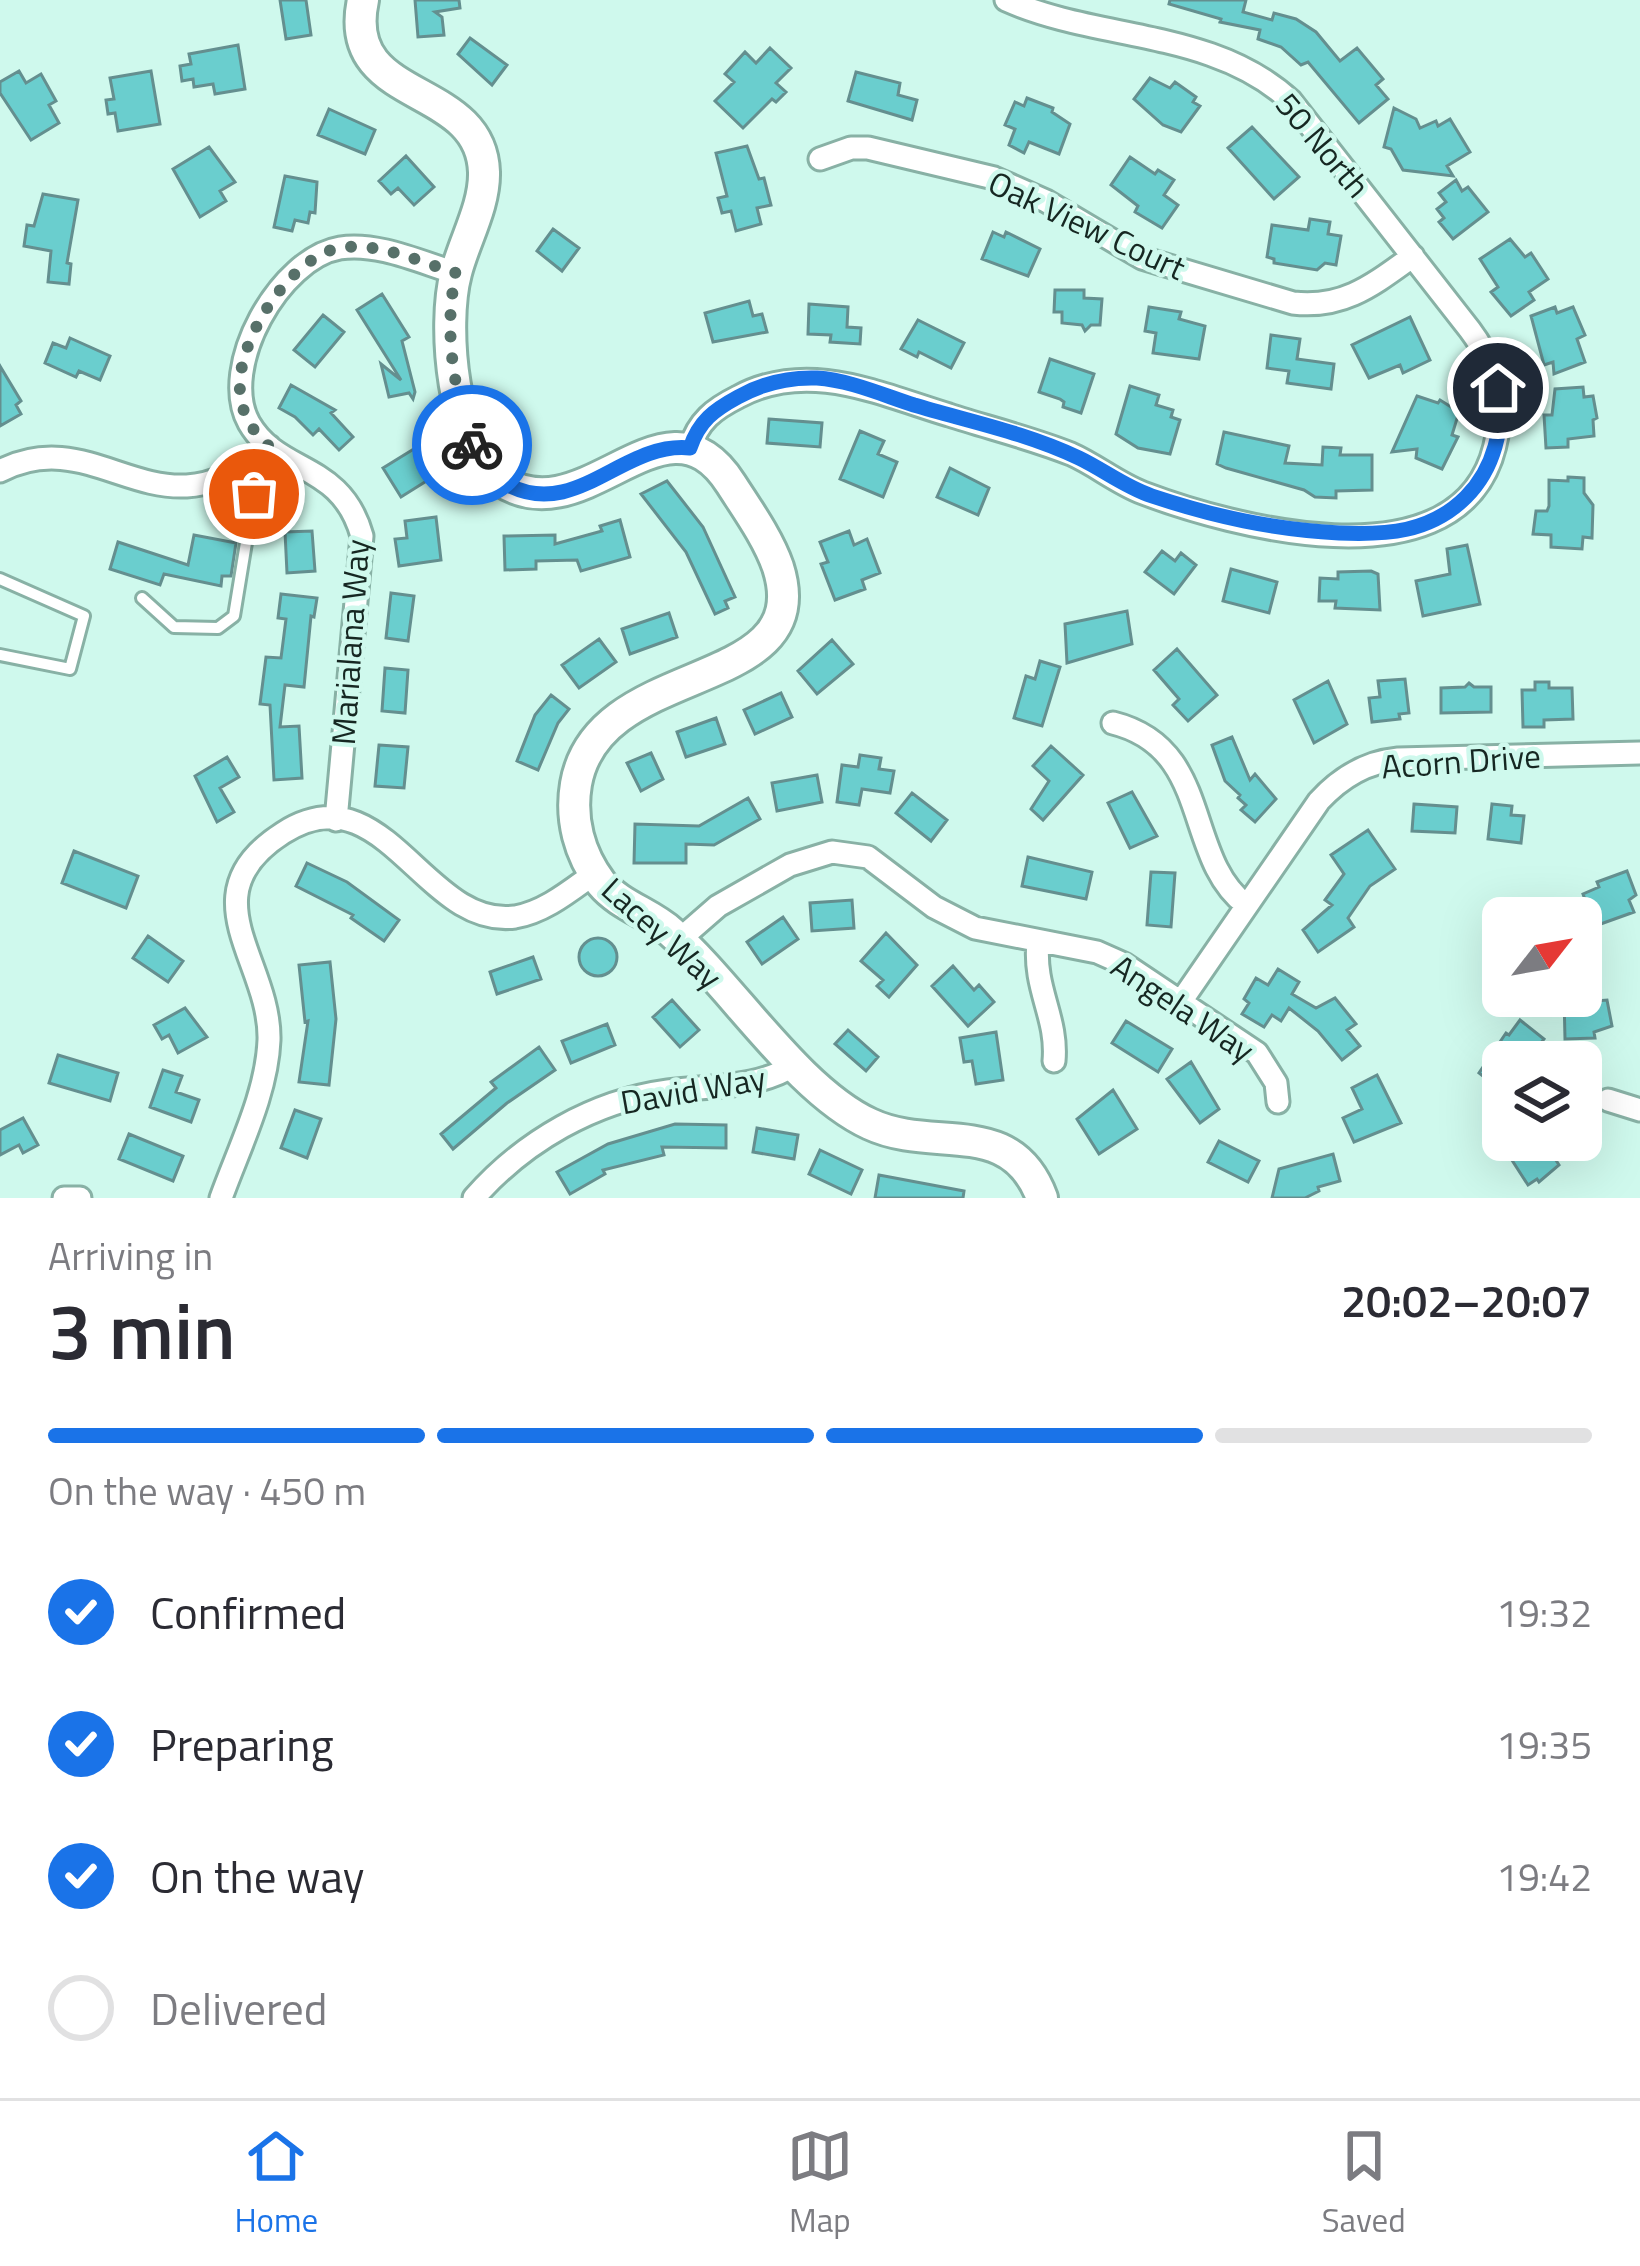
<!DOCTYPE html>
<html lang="en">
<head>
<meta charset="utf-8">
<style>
	body { margin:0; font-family:"Titillium Web",sans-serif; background:#f2f2f3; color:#2b2b33; height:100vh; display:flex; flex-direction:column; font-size:45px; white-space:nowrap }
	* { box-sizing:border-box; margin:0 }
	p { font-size:39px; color:#7c7c81 }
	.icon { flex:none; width:66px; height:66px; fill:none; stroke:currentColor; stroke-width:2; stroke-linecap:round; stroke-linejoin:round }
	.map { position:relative; height:1198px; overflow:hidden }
	.sheet { display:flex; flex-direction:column; background:#fff; flex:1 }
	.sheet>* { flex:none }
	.needle { width:78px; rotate:59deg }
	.fabs { position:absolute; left:1482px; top:897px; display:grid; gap:24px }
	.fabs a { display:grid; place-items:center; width:120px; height:120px; border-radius:18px; background:#fff; box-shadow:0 12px 48px #0002; font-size:60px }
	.pin { position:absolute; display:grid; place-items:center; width:102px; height:102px; color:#fff; margin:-51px; border:6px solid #fff; border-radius:50%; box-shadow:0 3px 12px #0007 }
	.courier { position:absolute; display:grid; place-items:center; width:120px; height:120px; margin:-60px; border:9px solid #1a73e8; border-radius:50%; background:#fff; color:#222; box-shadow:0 3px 15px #0007 }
	.overview em { font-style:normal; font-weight:600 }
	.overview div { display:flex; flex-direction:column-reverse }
	.overview { display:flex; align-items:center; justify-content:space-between; height:204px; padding:0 48px }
	h1 { font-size:78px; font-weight:600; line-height:90px }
	.bar { display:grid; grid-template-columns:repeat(4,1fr); gap:18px 12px; align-content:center; height:144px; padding:0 48px }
	.bar i { height:15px; border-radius:9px; background:#e1e1e2 }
	.bar .active { background:#1a73e8 }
	.bar p { grid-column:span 4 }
	ol { padding:0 48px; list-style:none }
	li { display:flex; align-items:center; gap:36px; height:132px }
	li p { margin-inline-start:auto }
	li .icon { padding:12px; border-radius:50%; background:#1a73e8; color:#fff; stroke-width:4 }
	li:last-child { color:#7c7c81 }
	li i { width:66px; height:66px; border:6px solid #e1e1e2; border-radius:50% }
	.tab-bar { display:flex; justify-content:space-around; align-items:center; height:168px; border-top:3px solid #e1e1e2; background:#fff; font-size:33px; color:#7c7c81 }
	.tab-bar a { display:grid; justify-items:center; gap:6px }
	.tab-bar .active { color:#1a73e8 }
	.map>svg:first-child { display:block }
	.building { fill:#6acece; stroke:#648f8f; stroke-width:3 }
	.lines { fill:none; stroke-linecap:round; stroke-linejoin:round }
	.lane-casing { stroke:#88b1a5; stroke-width:16 }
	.street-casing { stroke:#88b1a5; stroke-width:27 }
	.secondary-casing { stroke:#88b1a5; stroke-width:36 }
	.lane { stroke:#fff; stroke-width:10 }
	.street { stroke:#fff; stroke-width:21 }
	.secondary { stroke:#fff; stroke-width:30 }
	.done { stroke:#577069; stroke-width:12; stroke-dasharray:0 21.6 }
	.route { stroke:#1a73e8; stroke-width:15 }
	.labels { text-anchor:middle; stroke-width:9; stroke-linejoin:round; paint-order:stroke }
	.street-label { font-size:33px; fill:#162722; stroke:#cff9ed }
</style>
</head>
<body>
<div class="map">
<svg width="1640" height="1198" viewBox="0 0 1640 1198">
	<rect width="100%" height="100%" fill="#cff9ed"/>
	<path class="building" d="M 280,0 L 306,0 L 311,35 L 286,39 Z
		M 415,0 L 459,0 L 460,8 L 435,12 L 442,17 L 444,35 L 418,37 Z
		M 1170,0 L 1246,0 L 1243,12 L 1272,20 L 1274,13 L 1296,19 L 1316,32 L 1340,61 L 1357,48 L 1383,79 L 1376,85 L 1388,99 L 1359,123 L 1308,62 L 1301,65 L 1281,47 L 1258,39 L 1260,30 L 1220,22 L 1221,19 L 1169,4 Z
		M 470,38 L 507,65 L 492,85 L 458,54 Z
		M 238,45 L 245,89 L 215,94 L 213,84 L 194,87 L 193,79 L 182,81 L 180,66 L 191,64 L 189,54 Z
		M 770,48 L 791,68 L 776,83 L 786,92 L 776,102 L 772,99 L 743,128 L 715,101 L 734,82 L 725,74 L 745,52 L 756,63 Z
		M 19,71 L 26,83 L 41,74 L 56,101 L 49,105 L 59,123 L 31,140 L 0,93 L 0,82 Z
		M 151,71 L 160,124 L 118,131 L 115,113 L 108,114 L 106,100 L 114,99 L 110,78 Z
		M 856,72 L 900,83 L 898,95 L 917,100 L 912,120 L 848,101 Z
		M 1150,78 L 1170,88 L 1175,82 L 1196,97 L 1193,102 L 1200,106 L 1181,132 L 1163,125 L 1134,99 Z
		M 1027,98 L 1053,108 L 1052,112 L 1070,124 L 1059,154 L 1029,142 L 1024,153 L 1009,145 L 1015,129 L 1005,125 L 1015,102 L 1024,106 Z
		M 1394,108 L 1416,119 L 1420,128 L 1436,121 L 1438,126 L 1450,119 L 1470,152 L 1447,166 L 1453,176 L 1403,170 L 1391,149 L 1384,147 Z
		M 329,109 L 375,130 L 365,154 L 318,135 Z
		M 1252,127 L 1299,177 L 1274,199 L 1228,148 Z
		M 747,146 L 759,179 L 764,178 L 771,205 L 757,208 L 761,224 L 736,231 L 731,211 L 722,213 L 718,198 L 727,196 L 716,153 Z
		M 209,147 L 235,182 L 220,191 L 226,201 L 200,217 L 173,169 Z
		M 406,156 L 434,187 L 414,205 L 398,188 L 391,194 L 379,181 Z
		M 1130,157 L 1155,174 L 1158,170 L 1174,180 L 1164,195 L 1178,205 L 1162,228 L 1135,212 L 1138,206 L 1111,185 Z
		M 285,176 L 317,182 L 315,213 L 310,212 L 308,223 L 295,220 L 292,231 L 274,227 Z
		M 1456,180 L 1462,191 L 1468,187 L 1488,212 L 1453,239 L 1439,222 L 1444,218 L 1437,209 L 1446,202 L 1439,193 Z
		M 43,194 L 78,200 L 67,263 L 71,264 L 69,284 L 48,282 L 51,251 L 24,246 L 27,225 L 34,226 Z
		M 1310,219 L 1330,222 L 1328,234 L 1341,236 L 1336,265 L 1325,263 L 1317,270 L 1274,263 L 1274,259 L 1267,257 L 1272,225 L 1308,230 Z
		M 553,229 L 579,248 L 562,271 L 537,251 Z
		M 993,232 L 1004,237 L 1006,232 L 1040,249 L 1028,276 L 982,259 Z
		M 1510,239 L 1525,257 L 1531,253 L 1548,279 L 1529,292 L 1534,300 L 1511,316 L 1491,292 L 1498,287 L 1480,259 Z
		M 1055,290 L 1084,290 L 1084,298 L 1102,299 L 1100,325 L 1091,325 L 1085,331 L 1082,325 L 1062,323 L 1062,312 L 1054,312 Z
		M 382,294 L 409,337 L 402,341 L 415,392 L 413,399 L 409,393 L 389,397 L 381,364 L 401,380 L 357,310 Z
		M 749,301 L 753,316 L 762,314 L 767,332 L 713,342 L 705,313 Z
		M 809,304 L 848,307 L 847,327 L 861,328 L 860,344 L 830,342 L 831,335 L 808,334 Z
		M 1149,307 L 1181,312 L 1179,319 L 1205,326 L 1199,359 L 1153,353 L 1156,333 L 1145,331 Z
		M 1555,307 L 1557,313 L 1573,307 L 1585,335 L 1577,339 L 1585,362 L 1554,374 L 1553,362 L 1544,365 L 1531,316 Z
		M 323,315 L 344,332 L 315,367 L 294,350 Z
		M 1410,317 L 1430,360 L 1403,373 L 1400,365 L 1369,378 L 1352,345 Z
		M 918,320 L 964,343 L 951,368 L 919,352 L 917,357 L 901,349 Z
		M 1271,335 L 1300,339 L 1297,359 L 1334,364 L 1331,389 L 1287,383 L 1289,371 L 1267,368 Z
		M 70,338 L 110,356 L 100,380 L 79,371 L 76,377 L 45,363 L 53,343 L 66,348 Z
		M 1050,359 L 1094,374 L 1081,413 L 1063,407 L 1064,402 L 1060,399 L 1039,392 Z
		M 0,366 L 21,401 L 16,405 L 21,414 L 0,426 Z
		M 291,385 L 335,410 L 331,413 L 353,437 L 339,450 L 319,429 L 313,435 L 295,417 L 279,408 Z
		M 1130,386 L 1159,395 L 1156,405 L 1173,410 L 1171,417 L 1180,420 L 1170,454 L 1138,448 L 1116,434 Z
		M 1583,387 L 1584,397 L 1593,396 L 1597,418 L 1593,420 L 1594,436 L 1568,439 L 1568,447 L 1546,448 L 1544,415 L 1552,415 L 1555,389 Z
		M 1417,396 L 1438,403 L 1440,400 L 1459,412 L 1452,435 L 1458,437 L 1442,469 L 1416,458 L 1417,449 L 1392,452 Z
		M 769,419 L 822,423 L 820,447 L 767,443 Z
		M 860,431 L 884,441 L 878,454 L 897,462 L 883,497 L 840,479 Z
		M 1224,432 L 1289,446 L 1285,463 L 1322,465 L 1323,447 L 1341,448 L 1340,455 L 1372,455 L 1372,490 L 1336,491 L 1336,498 L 1315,497 L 1304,490 L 1226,468 L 1217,464 Z
		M 417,447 L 436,475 L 401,497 L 383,468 Z
		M 950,468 L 989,488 L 978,515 L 937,497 Z
		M 1568,477 L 1584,478 L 1584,493 L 1593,505 L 1592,538 L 1583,537 L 1582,549 L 1551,547 L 1551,535 L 1533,534 L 1536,511 L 1547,511 L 1549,506 L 1549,480 L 1568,481 Z
		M 667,481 L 703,527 L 735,597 L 725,601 L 728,608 L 715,614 L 686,552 L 641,494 Z
		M 436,517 L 441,560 L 399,566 L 395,539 L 407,538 L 405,521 Z
		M 620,520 L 630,557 L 581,571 L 577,560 L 536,561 L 536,569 L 505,570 L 504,536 L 555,535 L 555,544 L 602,531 L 600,526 Z
		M 312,531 L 315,571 L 287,573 L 285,532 Z
		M 849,531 L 854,545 L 867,539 L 880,573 L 862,580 L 865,589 L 835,600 L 821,564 L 828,562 L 820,542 Z
		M 194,535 L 236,543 L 231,576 L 222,576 L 221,586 L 164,574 L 160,585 L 110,569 L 118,542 L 188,565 Z
		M 1467,545 L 1480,604 L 1423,616 L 1416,581 L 1450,574 L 1447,549 Z
		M 1162,551 L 1175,561 L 1181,553 L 1196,565 L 1174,594 L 1145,572 Z
		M 1231,569 L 1277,582 L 1269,613 L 1223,601 Z
		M 1371,571 L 1378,574 L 1380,610 L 1335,608 L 1336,601 L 1319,601 L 1320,578 L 1338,579 L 1338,572 Z
		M 391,593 L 414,596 L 408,641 L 386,638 Z
		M 281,594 L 317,598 L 314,617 L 311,616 L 304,687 L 285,685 L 280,727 L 299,726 L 302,778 L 274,780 L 270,705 L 260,704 L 266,657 L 281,658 L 286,619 L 278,618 Z
		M 1127,611 L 1132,644 L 1067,663 L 1065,624 Z
		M 669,613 L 677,637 L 630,654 L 622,629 Z
		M 599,639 L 616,662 L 579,688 L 562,665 Z
		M 832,640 L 853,664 L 817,694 L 798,671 Z
		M 1177,649 L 1217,695 L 1188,721 L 1173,705 L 1179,699 L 1154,670 Z
		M 1040,661 L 1060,667 L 1042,726 L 1014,718 L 1026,676 L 1035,679 Z
		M 385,668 L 408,670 L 405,713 L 382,711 Z
		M 1405,679 L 1409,713 L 1399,714 L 1400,719 L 1372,722 L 1369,698 L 1380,697 L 1378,681 Z
		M 1328,681 L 1347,724 L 1314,743 L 1294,700 Z
		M 1535,682 L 1549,682 L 1549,688 L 1572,688 L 1573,719 L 1544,720 L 1544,727 L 1523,727 L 1522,690 L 1535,690 Z
		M 1469,683 L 1474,687 L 1491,687 L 1491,712 L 1441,713 L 1441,688 L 1465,687 Z
		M 781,693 L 792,717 L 755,734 L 744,710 Z
		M 551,695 L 569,709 L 558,723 L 538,770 L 517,761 L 535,715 Z
		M 716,718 L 725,744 L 686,757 L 677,732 Z
		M 1232,737 L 1250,780 L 1255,774 L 1276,799 L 1255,822 L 1241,810 L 1246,805 L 1238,798 L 1240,795 L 1225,781 L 1212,745 Z
		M 379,745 L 408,747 L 404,788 L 375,786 Z
		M 1051,746 L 1083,775 L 1043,820 L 1031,809 L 1049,781 L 1033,766 Z
		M 651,753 L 663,779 L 641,791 L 627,763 Z
		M 860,755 L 881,758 L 879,769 L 894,771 L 890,793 L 862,789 L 859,805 L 837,802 L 842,765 L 858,767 Z
		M 227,757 L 239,777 L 220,788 L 234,812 L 217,822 L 195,776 Z
		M 817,775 L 822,802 L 777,811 L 772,783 Z
		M 1132,792 L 1157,836 L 1130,848 L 1108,803 Z
		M 912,793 L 947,820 L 931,841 L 896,813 Z
		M 748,798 L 760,819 L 714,845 L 686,844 L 686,863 L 634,863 L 635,824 L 699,826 Z
		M 1414,804 L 1457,807 L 1455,833 L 1412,831 Z
		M 1492,804 L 1512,806 L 1511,815 L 1524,816 L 1521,843 L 1488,839 Z
		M 1368,830 L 1395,869 L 1370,886 L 1348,918 L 1354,927 L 1318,952 L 1303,930 L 1332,905 L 1325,900 L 1344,874 L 1331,855 Z
		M 74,851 L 138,876 L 126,908 L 62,883 Z
		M 1028,857 L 1092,872 L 1086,899 L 1022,886 Z
		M 307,863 L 347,882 L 399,920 L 384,941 L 351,918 L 353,915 L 296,886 Z
		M 1627,871 L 1636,895 L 1629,900 L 1634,912 L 1595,926 L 1583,894 L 1599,887 L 1597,882 Z
		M 1151,872 L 1175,873 L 1171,927 L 1147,925 Z
		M 852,900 L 854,928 L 812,931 L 810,903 Z
		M 783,917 L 798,939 L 762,964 L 747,942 Z
		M 886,933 L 917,965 L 889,997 L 877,986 L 883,980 L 861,961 Z
		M 148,936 L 183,961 L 168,982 L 133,958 Z
		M579 957a19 19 0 1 1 38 0a19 19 0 1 1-38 0Z
		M 533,957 L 541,979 L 497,994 L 490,972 Z
		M 330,962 L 336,1019 L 329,1085 L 299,1082 L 308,1021 L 305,1022 L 299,965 Z
		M 953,966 L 974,990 L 979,985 L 994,1002 L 968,1026 L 932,986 Z
		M 1278,969 L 1299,982 L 1292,994 L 1316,1008 L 1335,998 L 1356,1024 L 1347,1030 L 1360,1046 L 1342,1060 L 1318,1031 L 1289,1008 L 1281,1021 L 1272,1015 L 1264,1027 L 1242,1014 L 1249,1003 L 1244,999 L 1256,978 L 1268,985 Z
		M 1595,994 L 1595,1001 L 1607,1000 L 1612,1026 L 1594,1032 L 1595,1038 L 1565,1039 L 1564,996 Z
		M 672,1000 L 699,1030 L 680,1047 L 653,1017 Z
		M 185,1008 L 207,1037 L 178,1053 L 169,1035 L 162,1039 L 154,1025 Z
		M 1520,1020 L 1544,1039 L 1526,1062 L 1503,1062 L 1503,1092 L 1479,1073 L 1506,1033 L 1509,1035 Z
		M 1126,1021 L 1172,1049 L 1158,1072 L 1112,1043 Z
		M 607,1024 L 615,1045 L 571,1063 L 562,1041 Z
		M 848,1030 L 878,1057 L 866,1071 L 835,1044 Z
		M 996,1032 L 1003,1080 L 976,1084 L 972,1061 L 964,1062 L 960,1038 Z
		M 539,1047 L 555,1070 L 507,1103 L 453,1149 L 441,1134 L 496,1088 L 491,1082 Z
		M 58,1055 L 118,1073 L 110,1101 L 49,1083 Z
		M 1191,1062 L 1219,1109 L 1200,1123 L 1167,1079 Z
		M 163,1070 L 182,1076 L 176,1092 L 199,1100 L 191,1122 L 150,1107 Z
		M 1377,1075 L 1401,1123 L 1354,1142 L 1343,1118 L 1362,1109 L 1352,1088 Z
		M 1113,1090 L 1137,1129 L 1099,1154 L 1077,1119 Z
		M 295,1110 L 321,1119 L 307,1158 L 281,1148 Z
		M 23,1118 L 38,1145 L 23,1153 L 19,1145 L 0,1155 L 0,1130 Z
		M 675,1124 L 726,1125 L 726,1148 L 662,1147 L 664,1155 L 603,1170 L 605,1174 L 570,1194 L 557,1172 L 608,1144 Z
		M 757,1128 L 798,1135 L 794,1159 L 753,1152 Z
		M 129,1134 L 183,1156 L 173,1181 L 119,1159 Z
		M 1499,1140 L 1543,1140 L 1559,1165 L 1539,1182 L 1537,1179 L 1528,1185 Z
		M 1219,1141 L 1259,1161 L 1248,1182 L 1208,1162 Z
		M 820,1150 L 862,1170 L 851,1194 L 809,1174 Z
		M 1333,1154 L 1340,1181 L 1318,1187 L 1319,1191 L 1305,1198 L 1272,1198 L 1279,1169 Z
		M 879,1175 L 964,1191 L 963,1198 L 875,1198 Z"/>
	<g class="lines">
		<defs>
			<path id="lane" d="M 0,579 L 84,616 L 70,669 L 0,655
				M 142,598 L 174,627 L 218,628 L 234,616 L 254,494 L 253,482 L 243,467"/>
			<path id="street" d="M 820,159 L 851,148 L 868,148 L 994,178 L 1046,201 L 1142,258 L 1293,303 C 1344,309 1374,284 1413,256
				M 690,448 C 698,421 714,409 738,397 C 808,359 879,394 949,415 C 989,428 1031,438 1071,454 C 1096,465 1117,483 1143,493 C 1233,527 1446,584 1491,459 C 1507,412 1500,370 1470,330 L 1291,101 C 1213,29 1098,41 1006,0
				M 0,471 C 100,419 159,547 269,446
				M 1113,723 C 1213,748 1183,857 1246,905
				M 336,820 L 362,536 C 341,461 279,475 249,423 C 218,367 280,258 340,248 C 377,242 420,262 456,273
				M 679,940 L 718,906 L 790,865 L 832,852 L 868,857 L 934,907 L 975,928 L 1097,952 L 1124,964 L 1257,1053 L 1276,1083 L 1278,1102
				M 1038,942 C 1033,989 1058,1017 1054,1061
				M 1182,1000 L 1319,801 C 1341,777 1366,762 1398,759 L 1640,753
				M 1608,1100 L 1640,1110
				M 64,1198 L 80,1198
				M 221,1198 C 239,1148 267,1093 269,1040 C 271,961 186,895 283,833 C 384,768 424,929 515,917 C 545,912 571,890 595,873
				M 474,1198 C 524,1141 594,1101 668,1091 C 713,1085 758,1089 796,1064"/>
			<path id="secondary" d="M 363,0 C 340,106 481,80 484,172 C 485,206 464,241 456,273 C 442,325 452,448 500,480 C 585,538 665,381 731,484 C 747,509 768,538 778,567 C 819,696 598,657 576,784 C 570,819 579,854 601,883 C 620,906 650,913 671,932 C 732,986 798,1091 870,1124 C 934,1154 1011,1114 1042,1198"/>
		</defs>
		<use href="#lane" class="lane-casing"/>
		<use href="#street" class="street-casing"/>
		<use href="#secondary" class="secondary-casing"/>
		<use href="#lane" class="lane"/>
		<use href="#street" class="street"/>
		<use href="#secondary" class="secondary"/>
	</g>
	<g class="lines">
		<path class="done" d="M 254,494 L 253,482 L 243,467 L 269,446 C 253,432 241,414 240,391 C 236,342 289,258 339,248 C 377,241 420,262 456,273 C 443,330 454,390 472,445"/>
		<path class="route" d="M 472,445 C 480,463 492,477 510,486 C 577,519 624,441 690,448 C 699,421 714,410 738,397 C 763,383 789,377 817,378 C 849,380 883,395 914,405 C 968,421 1027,433 1079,458 C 1104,470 1125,487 1152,496 C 1216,517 1271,529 1339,533 C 1386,535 1430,533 1466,497 C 1494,469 1505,426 1498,388"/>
	</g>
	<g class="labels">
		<g class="street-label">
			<text transform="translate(1323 145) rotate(50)" y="12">50 North</text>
			<text transform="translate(1087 225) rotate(25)" y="12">Oak View Court</text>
			<text transform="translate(350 642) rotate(-86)" y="12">Marialana Way</text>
			<text transform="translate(1461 761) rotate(-4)" y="12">Acorn Drive</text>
			<text transform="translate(662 933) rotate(42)" y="12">Lacey Way</text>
			<text transform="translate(1183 1008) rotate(34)" y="12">Angela Way</text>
			<text transform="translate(693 1090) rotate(-10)" y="12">David Way</text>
		</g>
	</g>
</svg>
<div class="fabs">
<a><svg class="needle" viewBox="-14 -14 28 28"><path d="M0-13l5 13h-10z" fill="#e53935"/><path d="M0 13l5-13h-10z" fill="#7c7c81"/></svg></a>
<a><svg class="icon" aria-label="layers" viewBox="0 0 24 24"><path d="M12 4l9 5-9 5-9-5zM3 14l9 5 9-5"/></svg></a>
</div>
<div class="pin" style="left:254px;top:494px;background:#ea580c"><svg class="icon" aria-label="bag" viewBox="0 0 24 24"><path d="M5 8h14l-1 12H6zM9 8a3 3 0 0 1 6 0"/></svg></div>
<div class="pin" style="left:1498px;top:388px;background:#1f2937"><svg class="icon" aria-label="home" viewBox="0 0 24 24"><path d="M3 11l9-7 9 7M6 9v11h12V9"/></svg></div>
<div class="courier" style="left:472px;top:445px"><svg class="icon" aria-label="bike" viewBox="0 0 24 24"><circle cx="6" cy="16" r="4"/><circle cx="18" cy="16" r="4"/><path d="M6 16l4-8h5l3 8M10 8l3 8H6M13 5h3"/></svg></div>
</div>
<section class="sheet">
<div class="overview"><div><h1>3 min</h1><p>Arriving in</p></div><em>20:02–20:07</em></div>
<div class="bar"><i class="active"></i><i class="active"></i><i class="active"></i><i></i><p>On the way · 450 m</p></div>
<ol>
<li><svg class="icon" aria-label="check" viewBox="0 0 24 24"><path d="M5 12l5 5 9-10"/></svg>Confirmed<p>19:32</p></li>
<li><svg class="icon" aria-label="check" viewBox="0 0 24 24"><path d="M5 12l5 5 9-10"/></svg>Preparing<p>19:35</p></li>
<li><svg class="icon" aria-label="check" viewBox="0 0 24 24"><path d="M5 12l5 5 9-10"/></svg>On the way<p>19:42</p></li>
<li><i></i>Delivered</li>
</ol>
</section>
<nav class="tab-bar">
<a class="active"><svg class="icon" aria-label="home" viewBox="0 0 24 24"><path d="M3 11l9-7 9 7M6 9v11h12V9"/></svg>Home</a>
<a><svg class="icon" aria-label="map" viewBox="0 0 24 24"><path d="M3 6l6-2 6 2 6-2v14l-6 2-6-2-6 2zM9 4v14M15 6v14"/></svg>Map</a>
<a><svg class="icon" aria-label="saved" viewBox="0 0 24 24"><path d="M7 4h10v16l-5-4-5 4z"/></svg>Saved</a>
</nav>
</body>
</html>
